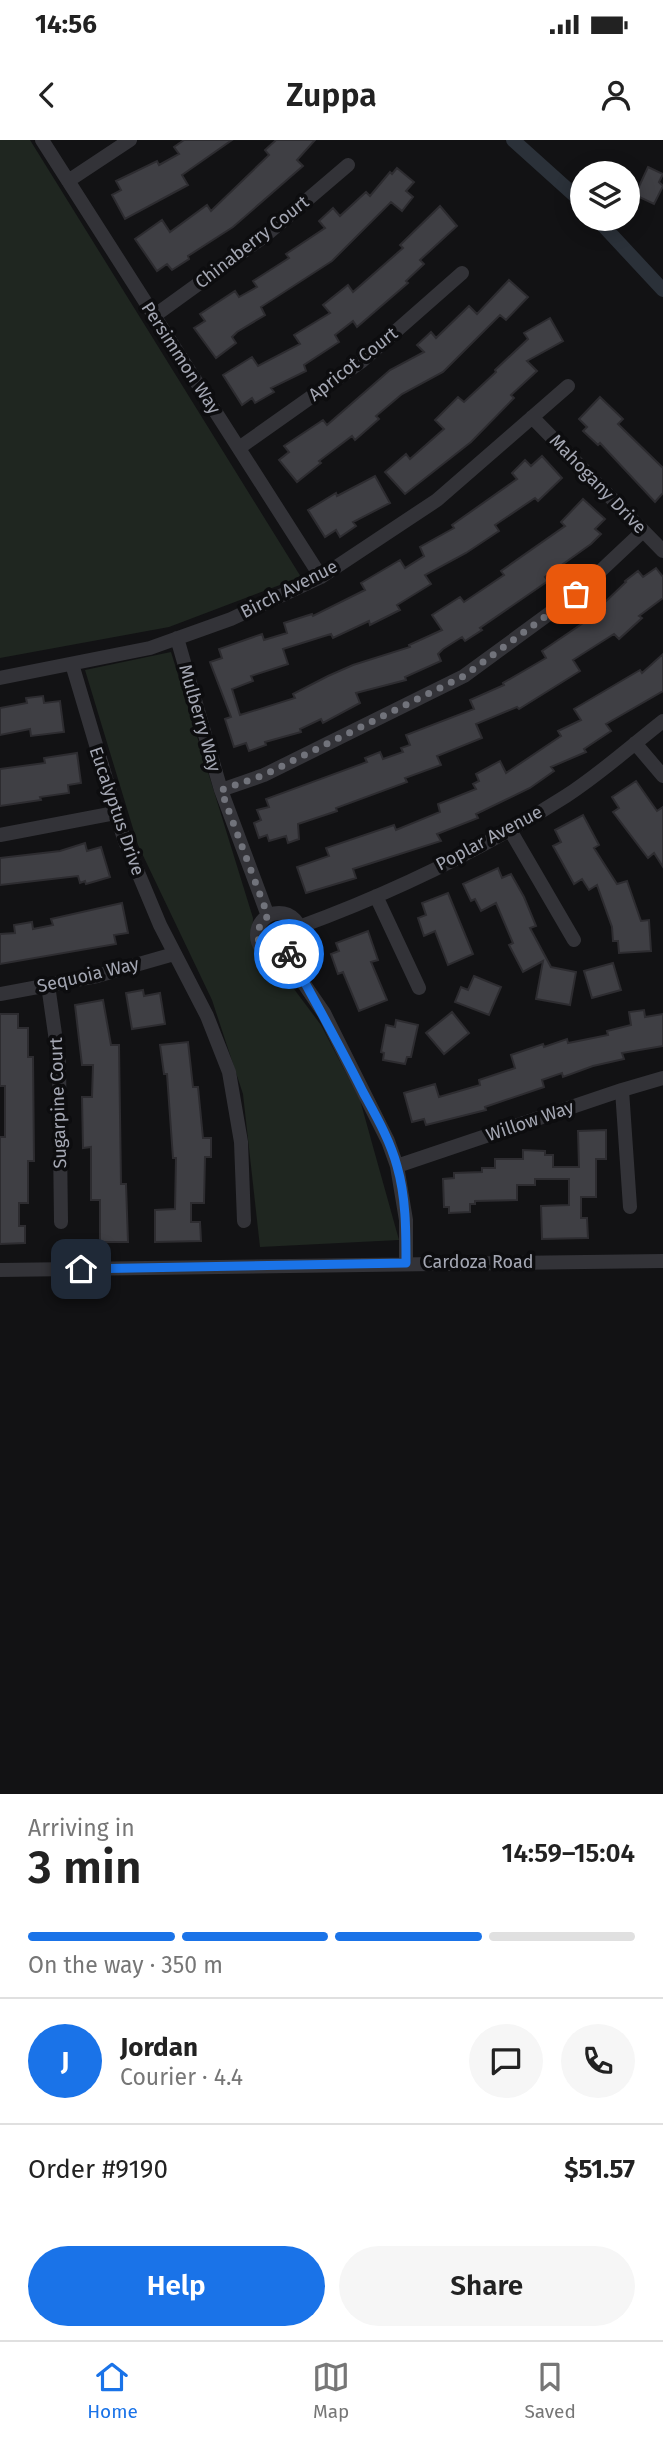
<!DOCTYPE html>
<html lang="en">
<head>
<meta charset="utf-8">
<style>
	body { margin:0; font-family:"Fira Sans",sans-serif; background:#f6f6f6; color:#222; height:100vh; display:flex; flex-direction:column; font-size:26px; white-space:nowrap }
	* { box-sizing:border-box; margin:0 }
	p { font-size:23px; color:#767676 }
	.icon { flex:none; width:38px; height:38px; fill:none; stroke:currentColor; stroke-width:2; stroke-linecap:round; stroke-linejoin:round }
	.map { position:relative; height:1654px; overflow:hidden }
	.side { display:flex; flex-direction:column; background:#fff; flex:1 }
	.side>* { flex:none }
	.fabs { position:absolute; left:570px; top:21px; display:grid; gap:14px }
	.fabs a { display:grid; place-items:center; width:70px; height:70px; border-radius:50%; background:#fff; box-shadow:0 4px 18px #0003; font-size:35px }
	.pin { position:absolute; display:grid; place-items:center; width:60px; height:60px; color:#fff; margin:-30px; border-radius:14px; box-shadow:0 4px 10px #0006 }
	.courier { position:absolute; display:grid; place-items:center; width:70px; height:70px; margin:-35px; border:5px solid #1a73e8; border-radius:50%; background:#fff; color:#222; box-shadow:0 2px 9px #0007 }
	.overview em { font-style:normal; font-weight:600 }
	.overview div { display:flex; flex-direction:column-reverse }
	.overview { display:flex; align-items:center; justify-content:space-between; height:119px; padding:0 28px }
	h1 { font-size:46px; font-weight:600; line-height:52px }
	.bar { display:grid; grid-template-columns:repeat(4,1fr); gap:10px 7px; align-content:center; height:84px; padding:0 28px }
	.bar i { height:9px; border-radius:5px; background:#e0e0e0 }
	.bar .on { background:#1a73e8 }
	.bar p { grid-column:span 4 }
	.line { display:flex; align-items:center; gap:18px; padding:0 28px; border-top:2px solid #e0e0e0 }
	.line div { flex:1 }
	.round { display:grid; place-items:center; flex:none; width:74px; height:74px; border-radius:37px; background:#f6f6f6 }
	.cta { display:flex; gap:14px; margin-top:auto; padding:14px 28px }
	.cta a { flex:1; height:80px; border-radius:42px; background:#1a73e8; color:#fff; font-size:28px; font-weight:600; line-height:80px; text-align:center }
	.cta a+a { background:#f6f6f6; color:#222 }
	.status { display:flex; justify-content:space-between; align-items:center; height:49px; padding:0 35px; background:#fff; direction:ltr }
	.status svg { height:19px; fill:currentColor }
	header { display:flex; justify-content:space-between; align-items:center; height:91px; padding:0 28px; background:#fff; font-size:32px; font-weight:600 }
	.dock { display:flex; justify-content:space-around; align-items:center; height:98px; border-top:2px solid #e0e0e0; background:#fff; font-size:19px; color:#767676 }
	.dock a { display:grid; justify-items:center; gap:4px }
	.dock .on { color:#1a73e8 }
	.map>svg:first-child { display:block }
	.green { fill:#1f2620 }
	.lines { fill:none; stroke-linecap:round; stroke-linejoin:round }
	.canal { stroke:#2b3139; stroke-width:14 }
	.building { fill:#3f3f44; stroke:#2d2c30; stroke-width:2 }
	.minor { stroke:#333338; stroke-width:14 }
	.done { stroke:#71737b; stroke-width:7; stroke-dasharray:0 12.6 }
	.route { stroke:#1a73e8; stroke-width:9 }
	.labels { text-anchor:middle; stroke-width:7; stroke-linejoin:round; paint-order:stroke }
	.street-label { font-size:18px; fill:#a4a7b3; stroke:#0d0d0f }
</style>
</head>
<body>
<div class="status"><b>14:56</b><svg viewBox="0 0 49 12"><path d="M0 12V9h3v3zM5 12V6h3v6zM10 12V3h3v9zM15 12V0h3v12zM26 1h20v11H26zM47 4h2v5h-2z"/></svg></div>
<header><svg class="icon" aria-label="back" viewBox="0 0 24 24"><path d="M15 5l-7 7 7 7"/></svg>Zuppa<svg class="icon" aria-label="person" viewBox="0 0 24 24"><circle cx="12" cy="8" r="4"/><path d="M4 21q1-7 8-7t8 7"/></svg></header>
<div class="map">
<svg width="663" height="1654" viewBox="0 0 663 1654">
	<rect width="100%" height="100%" fill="#121214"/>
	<path class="green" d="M 0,0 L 30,0 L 301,437 L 169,487 L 0,518 Z
		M 171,512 L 253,778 L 252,802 L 258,812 L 276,825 L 321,885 L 360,960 L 399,1100 L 260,1107 L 243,954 L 212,860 L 138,705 L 85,530 Z"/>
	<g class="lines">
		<path class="canal" d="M 513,0 L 583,63
			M 597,79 L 663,150"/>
	</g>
	<path class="building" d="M 184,0 L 232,0 L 182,35 L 188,45 L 125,79 L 112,55 L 121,50 L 116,41 L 157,21 L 159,25 L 179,14 L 174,7 Z
		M 276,0 L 315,0 L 297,20 L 303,26 L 233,87 L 188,116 L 189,119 L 172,130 L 167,124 L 157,131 L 135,99 L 162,80 L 170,92 L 207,65 L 211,71 L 269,15 L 265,10 Z
		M 648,27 L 663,34 L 659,42 L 663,46 L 654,64 L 635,55 Z
		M 397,28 L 414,42 L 406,51 L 413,57 L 402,71 L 391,62 L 332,121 L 261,167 L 265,175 L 237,192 L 232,197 L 236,203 L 216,218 L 194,188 L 205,181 L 200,174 L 235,151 L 239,157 L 257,147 L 253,141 L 289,118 L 286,114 L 325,88 L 319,81 L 333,68 L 340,76 L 366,52 L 370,56 L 390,32 L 392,34 Z
		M 440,66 L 457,86 L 420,120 L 424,124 L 406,141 L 408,143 L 357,187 L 353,181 L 335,195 L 339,202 L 304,225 L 306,231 L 271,248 L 274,252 L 255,263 L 252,258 L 242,265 L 223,235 L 252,217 L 258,226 L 300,204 L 294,195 L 330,173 L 323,165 L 348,145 L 353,152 L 403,108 L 400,105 Z
		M 509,140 L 528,157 L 506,180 L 500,175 L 443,232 L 402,254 L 376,276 L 379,279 L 355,300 L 352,296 L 319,321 L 321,323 L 297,342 L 279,320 L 289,312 L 284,306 L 323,280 L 327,285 L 390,230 L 424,212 L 417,205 L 431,192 L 436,198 L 469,166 L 477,174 Z
		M 550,178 L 563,201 L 527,221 L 537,231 L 511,255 L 514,258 L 471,302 L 405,354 L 385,332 L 406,314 L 410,319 L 444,289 L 435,280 L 458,257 L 464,262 L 496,232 L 495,230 L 528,199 L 524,193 Z
		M 600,257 L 623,279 L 618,284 L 663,328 L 663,353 L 655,362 L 600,303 L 598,305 L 583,291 L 587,287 L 579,279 Z
		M 542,316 L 562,338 L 538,361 L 535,358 L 495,385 L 499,391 L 466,413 L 425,435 L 431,444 L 397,465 L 400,470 L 370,485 L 369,481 L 333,498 L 331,494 L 283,509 L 288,524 L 251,536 L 253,541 L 232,549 L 240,575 L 295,558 L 293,554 L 328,536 L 353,525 L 410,507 L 409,505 L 442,490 L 432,475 L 460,457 L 464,462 L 504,435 L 501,431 L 565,386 L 561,382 L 583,359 L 605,379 L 595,389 L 601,394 L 591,404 L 545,437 L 548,441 L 480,488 L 482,490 L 465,501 L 462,497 L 443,509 L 438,514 L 441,521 L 405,537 L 406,540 L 356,553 L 360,563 L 323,583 L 321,579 L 300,589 L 301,592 L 265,602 L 266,605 L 249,611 L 246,603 L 234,607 L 225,579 L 231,577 L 210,522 L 222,518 L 219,509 L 262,494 L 264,500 L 287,493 L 284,483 L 312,474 L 313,476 L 365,450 L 361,443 L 400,420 L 405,428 L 424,416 L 420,407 L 454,388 L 452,385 L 517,339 L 512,333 L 525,320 L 531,326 Z
		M 375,336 L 390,363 L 353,382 L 356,386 L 340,397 L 336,390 L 325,397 L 308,370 L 336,353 L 337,356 Z
		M 656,428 L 663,437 L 663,458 L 639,476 L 642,478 L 619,499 L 614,494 L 573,520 L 580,531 L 519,569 L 517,567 L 476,584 L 482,598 L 437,616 L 441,625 L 405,638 L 407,642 L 336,668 L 337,671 L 298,684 L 299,699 L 288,703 L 286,696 L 269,701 L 267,695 L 259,698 L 254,683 L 261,680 L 257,670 L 269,667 L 266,659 L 367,622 L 365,618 L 380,612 L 383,619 L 403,612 L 401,608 L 410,605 L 406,595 L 474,569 L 470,560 L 504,545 L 503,543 L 546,518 L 542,511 L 605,468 L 602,465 L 626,442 L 625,441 L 638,431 L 643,437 Z
		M 663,514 L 663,551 L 606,584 L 611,591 L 584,609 L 586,612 L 551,627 L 554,631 L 530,648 L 476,674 L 478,678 L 437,694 L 441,701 L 353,729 L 356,738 L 306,753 L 297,727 L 329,716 L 326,708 L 394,685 L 396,690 L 440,672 L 438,664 L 476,649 L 473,644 L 479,641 L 476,634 L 500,621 L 506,633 L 561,596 L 558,591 L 581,580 L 574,569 L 640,530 L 642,533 Z
		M 43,556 L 44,563 L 60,561 L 64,592 L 31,596 L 30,589 L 0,595 L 0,568 L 27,563 L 26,558 Z
		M 77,613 L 81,643 L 68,645 L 69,653 L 40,657 L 41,660 L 0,666 L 0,629 L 45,623 L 44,618 Z
		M 636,641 L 657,671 L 663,667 L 663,727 L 654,713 L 648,718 L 613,672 L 619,668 L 612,657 Z
		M 583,675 L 599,705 L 594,708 L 617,744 L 627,741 L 641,781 L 649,780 L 651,811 L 619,813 L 618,801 L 613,801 L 612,787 L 597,745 L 589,750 L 582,739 L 574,744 L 553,706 L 561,702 L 555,690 Z
		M 85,703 L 87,711 L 101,707 L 110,737 L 86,744 L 85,741 L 80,743 L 78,736 L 0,745 L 0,718 L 60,711 Z
		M 498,728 L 502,738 L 511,734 L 524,757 L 536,786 L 530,788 L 551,827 L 576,832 L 570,865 L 536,859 L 543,821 L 523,832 L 509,805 L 513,803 L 496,763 L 481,771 L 475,759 L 471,761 L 463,744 Z
		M 448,753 L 473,814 L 448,825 L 435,791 L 424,796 L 418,778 L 426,775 L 422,763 Z
		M 122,763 L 128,793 L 114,795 L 116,804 L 0,824 L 0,794 L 15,793 L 14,785 L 32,782 L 33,789 L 53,785 L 51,779 Z
		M 368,791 L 378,820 L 371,822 L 387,860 L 359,871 L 343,832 L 338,834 L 331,814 L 339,811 L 336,803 Z
		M 613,823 L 621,850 L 592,858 L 584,831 Z
		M 474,836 L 501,847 L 489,875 L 455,862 L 461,847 L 468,850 Z
		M 143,850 L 144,856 L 160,853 L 165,884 L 132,889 L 126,853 Z
		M 103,860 L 111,905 L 119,905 L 121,1044 L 126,1044 L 128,1102 L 100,1102 L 100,1060 L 91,1060 L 91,1007 L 83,1008 L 82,957 L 92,957 L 93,925 L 82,925 L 75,865 Z
		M 644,870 L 645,877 L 663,874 L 663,906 L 622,913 L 624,919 L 593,926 L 563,937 L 562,933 L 542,940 L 544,947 L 485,967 L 486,970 L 426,985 L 424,979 L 412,982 L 404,953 L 435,944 L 439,957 L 480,945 L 479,940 L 515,928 L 511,915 L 543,904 L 544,907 L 567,899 L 568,903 L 608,895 L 607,891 L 631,885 L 629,872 Z
		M 452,872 L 469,893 L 444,914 L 426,893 Z
		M 0,874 L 18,874 L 18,888 L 28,888 L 28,917 L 33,917 L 34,1021 L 28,1021 L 28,1063 L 19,1063 L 19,1086 L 25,1086 L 25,1103 L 0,1104 L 0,997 L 5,997 L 5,946 L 0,946 Z
		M 396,880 L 418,885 L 411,917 L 407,917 L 405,924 L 383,920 L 384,913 L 381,912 L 386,885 L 395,887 Z
		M 188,902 L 193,947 L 198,947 L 203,998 L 211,998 L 211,1017 L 205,1017 L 204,1063 L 191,1063 L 191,1082 L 200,1082 L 201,1101 L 155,1102 L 155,1070 L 175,1069 L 176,1018 L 173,1018 L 167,934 L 164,934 L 160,905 Z
		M 606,990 L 606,1019 L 596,1019 L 596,1057 L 581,1057 L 581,1078 L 587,1078 L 588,1098 L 542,1099 L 541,1066 L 569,1065 L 569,1039 L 535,1039 L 535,1045 L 517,1045 L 517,1060 L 475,1061 L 475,1064 L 470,1064 L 470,1072 L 449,1073 L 449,1067 L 444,1067 L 443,1039 L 454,1038 L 454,1033 L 482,1032 L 482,1028 L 495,1028 L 495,1019 L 523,1019 L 523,1010 L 545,1011 L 545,1015 L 553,1015 L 553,1027 L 579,1027 L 578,991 Z"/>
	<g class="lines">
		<path class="minor" d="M 42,0 L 321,437
			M 68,41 L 130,0
			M 154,176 L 266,95 L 348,25
			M 532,277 L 663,411
			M 239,308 L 362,221 L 462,133
			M 177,498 L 221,650 L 268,776
			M 72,524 L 124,699 L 160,785 L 207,876 L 229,932 L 241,1002 L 244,1081
			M 0,538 L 150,508 L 231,479 L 321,437 L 437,360 L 568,246
			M 635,603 L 663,636
			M 221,650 L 264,635 L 464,536 L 576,454 L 643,391
			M 510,690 L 574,800
			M 0,695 L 115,673
			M 376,756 L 419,848
			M257 795a22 22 0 1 1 44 0a22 22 0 1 1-44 0Z
			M 299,787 C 392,753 483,709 566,656 C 600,634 631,606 663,581
			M 289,814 L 302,841 L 324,873 L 388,1001 L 397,1026 L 406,1080 L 406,1123
			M 48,845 L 59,922 L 61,1082
			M 0,854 L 97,836 L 174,814
			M 622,950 L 630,1067
			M 397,1026 L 622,950 L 663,938
			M 0,1130 L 663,1121"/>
	</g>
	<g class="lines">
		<path class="done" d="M 289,814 C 263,822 246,794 268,776 L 221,650 L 264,635 L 464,536 L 576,454"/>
		<path class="route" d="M 81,1129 L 406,1123 C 406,1090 406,1057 397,1026 C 390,1000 376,976 363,952 C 340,906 314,859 289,814"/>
	</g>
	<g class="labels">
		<g class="street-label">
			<text transform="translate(252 102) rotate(-38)" y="6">Chinaberry Court</text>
			<text transform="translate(181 218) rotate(57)" y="6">Persimmon Way</text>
			<text transform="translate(353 224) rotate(-38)" y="6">Apricot Court</text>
			<text transform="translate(598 344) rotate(46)" y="6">Mahogany Drive</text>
			<text transform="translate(289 449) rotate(-27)" y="6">Birch Avenue</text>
			<text transform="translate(200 578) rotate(74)" y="6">Mulberry Way</text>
			<text transform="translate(117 671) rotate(71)" y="6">Eucalyptus Drive</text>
			<text transform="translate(489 698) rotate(-28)" y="6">Poplar Avenue</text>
			<text transform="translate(88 835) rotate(-13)" y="6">Sequoia Way</text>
			<text transform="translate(58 963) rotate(-92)" y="6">Sugarpine Court</text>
			<text transform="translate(530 981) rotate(-19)" y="6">Willow Way</text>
			<text x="478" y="1128">Cardoza Road</text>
		</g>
	</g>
</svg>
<div class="fabs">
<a><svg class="icon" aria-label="layers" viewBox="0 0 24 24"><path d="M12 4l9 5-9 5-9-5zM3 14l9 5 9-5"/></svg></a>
</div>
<div class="pin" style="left:576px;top:454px;background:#ea580c"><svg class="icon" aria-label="bag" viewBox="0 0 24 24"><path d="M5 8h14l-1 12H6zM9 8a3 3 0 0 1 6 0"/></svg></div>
<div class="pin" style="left:81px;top:1129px;background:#1f2937"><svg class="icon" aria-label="home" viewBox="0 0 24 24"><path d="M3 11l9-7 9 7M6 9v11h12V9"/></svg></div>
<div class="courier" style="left:289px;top:814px"><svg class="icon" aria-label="bike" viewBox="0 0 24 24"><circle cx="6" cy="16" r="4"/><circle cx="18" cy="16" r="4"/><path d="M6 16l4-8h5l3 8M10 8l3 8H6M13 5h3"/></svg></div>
</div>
<section class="side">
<div class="overview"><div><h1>3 min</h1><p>Arriving in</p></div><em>14:59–15:04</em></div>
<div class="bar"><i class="on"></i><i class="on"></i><i class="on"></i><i></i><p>On the way · 350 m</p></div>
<div class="line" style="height:126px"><b class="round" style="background:#1a73e8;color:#fff">J</b><div><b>Jordan</b><p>Courier · 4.4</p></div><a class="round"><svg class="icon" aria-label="chat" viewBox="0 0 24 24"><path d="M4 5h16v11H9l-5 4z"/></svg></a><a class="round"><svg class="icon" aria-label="phone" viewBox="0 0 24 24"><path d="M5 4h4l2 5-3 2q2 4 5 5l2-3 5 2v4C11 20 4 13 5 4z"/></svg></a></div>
<div class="line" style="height:91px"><div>Order #9190</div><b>$51.57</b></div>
<div class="cta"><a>Help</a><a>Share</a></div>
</section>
<nav class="dock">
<a class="on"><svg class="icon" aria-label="home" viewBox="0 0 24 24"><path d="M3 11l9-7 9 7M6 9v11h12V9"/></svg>Home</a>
<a><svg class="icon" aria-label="map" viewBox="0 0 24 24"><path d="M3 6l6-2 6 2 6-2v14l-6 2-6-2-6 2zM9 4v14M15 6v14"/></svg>Map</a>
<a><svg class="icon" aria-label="saved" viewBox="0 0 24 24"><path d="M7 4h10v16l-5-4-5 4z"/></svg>Saved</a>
</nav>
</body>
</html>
